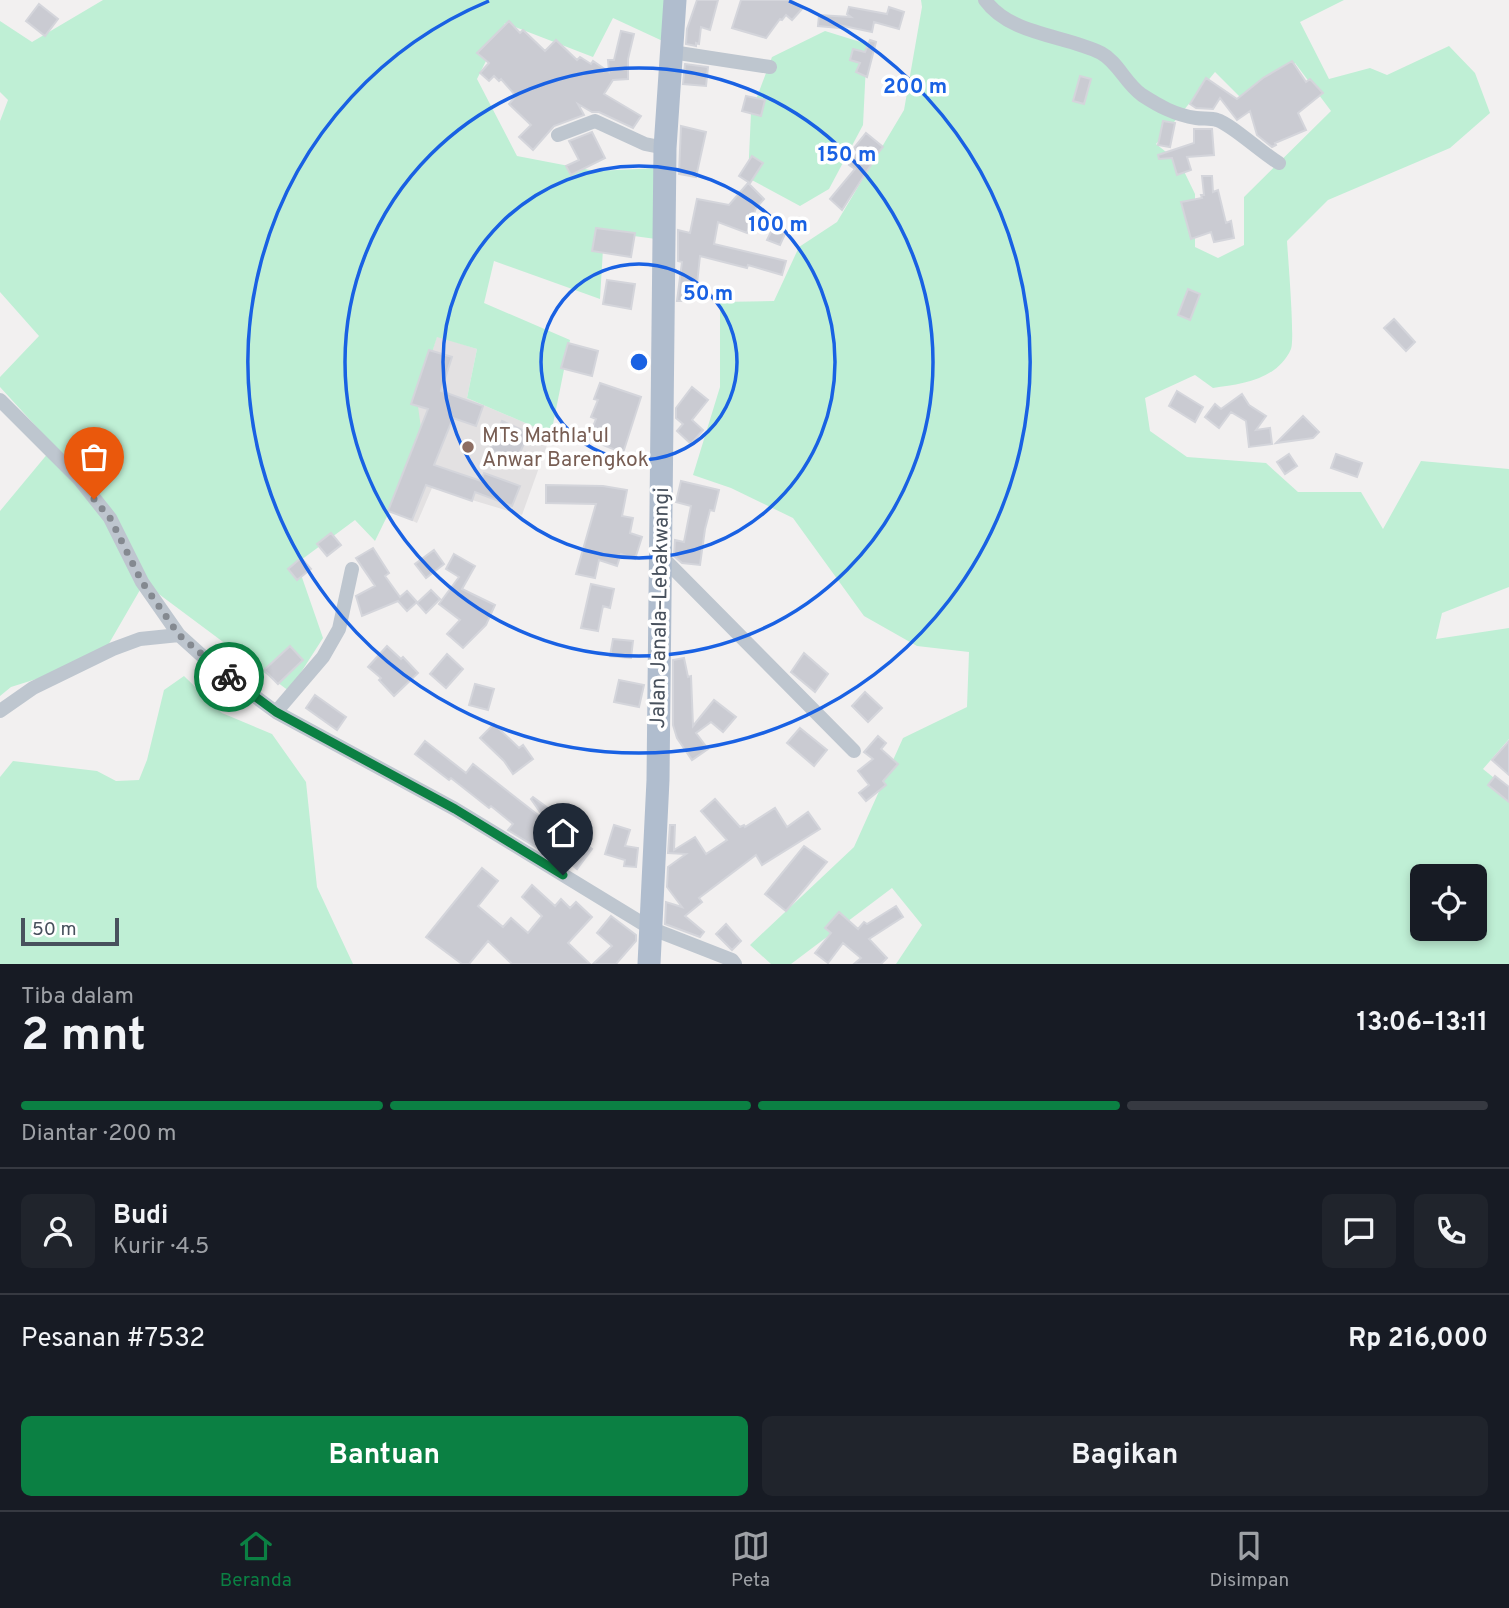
<!DOCTYPE html>
<html lang="id">
<head>
<meta charset="utf-8">
<style>
	body { margin:0; font-family:Overpass,sans-serif; background:#20242c; color:#f1f3f6; height:100vh; display:flex; flex-direction:column; font-size:26px; white-space:nowrap }
	* { box-sizing:border-box; margin:0 }
	p { font-size:23px; color:#9ea1a6 }
	.icon { flex:none; width:38px; height:38px; fill:none; stroke:currentColor; stroke-width:2; stroke-linecap:round; stroke-linejoin:round }
	.map { position:relative; height:964px; overflow:hidden }
	.drawer { display:flex; flex-direction:column; background:#171b24; flex:1 }
	.drawer>* { flex:none }
	.controls { position:absolute; left:1410px; top:864px; display:grid; gap:14px }
	.controls a { display:grid; place-items:center; width:77px; height:77px; border-radius:10px; background:#171b24; box-shadow:0 4px 10px #0003; font-size:35px }
	.scale { position:absolute; left:21px; bottom:18px; width:98px; box-sizing:border-box; padding-left:7px; border:4px solid #48515d; border-top:0; font-size:19px; line-height:24px; white-space:nowrap; color:#48515d; -webkit-text-stroke:5px #fff; paint-order:stroke }
	.pin { position:absolute; display:grid; place-items:center; width:60px; height:60px; color:#fff; margin:-72px -30px; border-radius:50% 50% 50% 0; rotate:-45deg; box-shadow:0 0 7px #0007 }
	.pin .icon { rotate:45deg }
	.courier { position:absolute; display:grid; place-items:center; width:70px; height:70px; margin:-35px; border:5px solid #0b8043; border-radius:50%; background:#fff; color:#222; box-shadow:0 2px 9px #0007 }
	.headline em { font-style:normal; font-weight:700 }
	.headline div { display:flex; flex-direction:column-reverse }
	.headline { display:flex; align-items:center; justify-content:space-between; height:119px; padding:0 21px }
	h1 { font-size:46px; font-weight:700; line-height:52px }
	.bar { display:grid; grid-template-columns:repeat(4,1fr); gap:10px 7px; align-content:center; height:84px; padding:0 21px }
	.bar i { height:9px; border-radius:5px; background:#363941 }
	.bar .selected { background:#0b8043 }
	.bar p { grid-column:span 4 }
	.line { display:flex; align-items:center; gap:18px; padding:0 21px; border-top:2px solid #363941 }
	.line div { flex:1 }
	.round { display:grid; place-items:center; flex:none; width:74px; height:74px; border-radius:10px; background:#20242c }
	.action { display:flex; gap:14px; margin-top:auto; padding:14px 21px }
	.action a { flex:1; height:80px; border-radius:10px; background:#0b8043; color:#fff; font-size:28px; font-weight:700; line-height:80px; text-align:center }
	.action a+a { background:#20242c; color:#f1f3f6 }
	.tab-bar { display:flex; justify-content:space-around; align-items:center; height:98px; border-top:2px solid #363941; background:#171b24; font-size:19px; color:#9ea1a6 }
	.tab-bar a { display:grid; justify-items:center; gap:4px }
	.tab-bar .selected { color:#0b8043 }
	.map>svg:first-child { display:block }
	.education { fill:#e3e1e2 }
	.green { fill:#bfefd5; fill-rule:evenodd }
	.building { fill:#cacbd2; stroke:#d4d5db; stroke-width:2 }
	.lines { fill:none; stroke-linecap:round; stroke-linejoin:round }
	.street { stroke:#bec6cf; stroke-width:14 }
	.primary { stroke:#b0bdce; stroke-width:23 }
	.done { stroke:#848990; stroke-width:7; stroke-dasharray:0 12.6 }
	.route { stroke:#0b8043; stroke-width:9 }
	.ring { fill:none; stroke:#1961e3; stroke-width:3.5 }
	.education-dot { fill:#8d6e63; stroke:#fff; stroke-width:2.5 }
	.labels { text-anchor:middle; stroke-width:7; stroke-linejoin:round; paint-order:stroke }
	.education-label { font-size:21px; fill:#785e54; stroke:#fff; text-anchor:start }
	.street-label { font-size:21px; fill:#48515d; stroke:#fff }
	.centre { fill:#1961e3; stroke:#fff; stroke-width:3.5 }
	.ring-label { font-size:21px; text-anchor:middle; font-weight:bold; fill:#1961e3; stroke:#fff; stroke-width:7; stroke-linejoin:round; paint-order:stroke }
</style>
</head>
<body>
<div class="map">
<svg width="1509" height="964" viewBox="0 0 1509 964">
	<rect width="100%" height="100%" fill="#f2f0f0"/>
	<path class="education" d="M 437,336 L 477,349 L 467,398 L 551,434 L 522,515 L 432,488 L 417,523 L 392,511 L 417,399 Z"/>
	<path class="green" d="M 103,0 L 672,0 L 667,43 L 613,18 L 593,57 L 505,23 L 477,79 L 517,156 L 595,171 L 660,168 L 656,239 L 604,232 L 600,299 L 494,261 L 484,303 L 570,340 L 551,434 L 467,398 L 477,349 L 437,337 L 417,399 L 423,443 L 375,541 L 355,520 L 297,563 L 323,638 L 289,691 L 144,583 L 100,659 L 11,687 L 0,696 L 0,511 L 54,446 L 0,387 L 0,377 L 39,336 L 0,292 L 0,121 L 8,100 L 0,92 L 0,21 L 32,42 Z
		M 921,0 L 1344,0 L 1300,22 L 1329,79 L 1370,68 L 1387,75 L 1449,46 L 1475,73 L 1490,113 L 1450,148 L 1328,200 L 1287,241 C 1288,258 1295,339 1291,349 C 1277,380 1242,384 1213,388 L 1195,375 L 1145,398 L 1150,431 L 1187,457 L 1266,463 L 1298,492 L 1361,492 L 1383,529 L 1421,461 L 1509,469 L 1509,587 L 1442,613 L 1436,639 L 1509,628 L 1509,739 L 1483,769 L 1509,790 L 1509,964 L 896,964 L 922,925 L 892,888 L 791,964 L 771,964 L 750,945 L 854,847 L 903,738 L 967,707 L 969,652 L 917,646 L 864,616 L 793,518 L 731,488 L 693,475 L 720,387 L 720,302 L 774,301 L 799,247 L 837,222 L 904,110 L 922,7 ZM 1295,63 L 1331,111 L 1244,197 L 1244,245 L 1218,258 L 1195,247 L 1195,194 L 1180,163 L 1156,144 L 1215,72 L 1240,97 ZM 1423,877 L 1475,877 L 1475,929 L 1423,929 Z
		M 825,31 L 867,44 L 863,125 L 829,189 L 800,206 L 748,178 L 751,113 L 772,57 Z
		M 184,676 L 222,713 L 272,734 L 306,782 L 317,887 L 353,964 L 0,964 L 0,777 L 13,761 L 97,771 L 116,781 L 139,780 L 147,760 L 164,690 Z"/>
	<path class="building" d="M 697,0 L 718,0 L 710,30 L 701,27 L 699,44 L 696,43 L 696,46 L 686,44 L 687,29 Z
		M 741,0 L 791,0 L 803,8 L 792,20 L 786,15 L 782,20 L 780,19 L 766,38 L 732,28 Z
		M 39,4 L 58,19 L 45,36 L 26,21 Z
		M 849,7 L 887,14 L 889,7 L 904,12 L 899,29 L 874,22 L 872,32 L 839,25 L 839,28 L 818,26 L 819,15 L 851,17 L 847,14 Z
		M 509,21 L 520,33 L 523,30 L 545,51 L 556,40 L 577,60 L 580,57 L 591,64 L 593,61 L 609,72 L 608,60 L 614,60 L 621,31 L 634,34 L 628,59 L 628,79 L 613,80 L 604,94 L 641,116 L 633,128 L 599,112 L 592,112 L 578,104 L 584,115 L 554,126 L 533,150 L 519,137 L 531,125 L 509,104 L 516,96 L 501,79 L 499,81 L 494,76 L 489,81 L 480,73 L 489,63 L 477,53 Z
		M 870,40 L 876,42 L 867,77 L 856,72 L 860,63 L 850,60 L 853,49 L 865,52 Z
		M 1292,61 L 1306,82 L 1310,79 L 1323,93 L 1298,113 L 1306,130 L 1275,143 L 1276,145 L 1272,147 L 1257,135 L 1250,111 L 1237,120 L 1220,98 L 1213,109 L 1196,108 L 1190,104 L 1206,78 L 1237,99 L 1263,78 Z
		M 685,64 L 708,67 L 706,86 L 683,84 Z
		M 1080,76 L 1091,79 L 1084,104 L 1073,101 Z
		M 746,96 L 765,100 L 761,116 L 742,111 Z
		M 1163,121 L 1175,123 L 1170,147 L 1158,145 Z
		M 681,126 L 706,132 L 696,177 L 679,174 Z
		M 1194,129 L 1212,129 L 1214,155 L 1187,157 L 1191,170 L 1177,175 L 1172,158 L 1159,159 L 1158,155 L 1194,143 Z
		M 592,132 L 605,158 L 571,175 L 566,166 L 579,160 L 569,141 Z
		M 866,133 L 883,147 L 869,164 L 871,165 L 842,210 L 830,199 L 855,169 L 849,165 L 858,152 L 854,148 Z
		M 752,156 L 763,163 L 750,183 L 739,176 Z
		M 1202,176 L 1212,176 L 1213,192 L 1218,190 L 1226,223 L 1231,221 L 1234,238 L 1214,242 L 1211,232 L 1191,239 L 1181,202 L 1202,198 L 1201,195 L 1204,195 Z
		M 748,183 L 764,199 L 756,208 L 747,233 L 718,222 L 714,244 L 786,261 L 782,275 L 748,265 L 747,268 L 700,256 L 697,284 L 689,283 L 689,301 L 677,301 L 682,262 L 678,261 L 678,230 L 690,233 L 697,199 L 729,205 Z
		M 596,228 L 635,233 L 631,257 L 592,251 Z
		M 773,228 L 785,234 L 780,245 L 767,240 Z
		M 607,280 L 635,284 L 631,309 L 603,304 Z
		M 1188,289 L 1200,294 L 1190,320 L 1178,315 Z
		M 1394,319 L 1415,342 L 1406,351 L 1384,328 Z
		M 568,343 L 598,351 L 592,376 L 561,368 Z
		M 429,350 L 452,357 L 441,391 L 483,406 L 476,426 L 453,418 L 434,465 L 481,481 L 484,473 L 520,486 L 512,506 L 475,492 L 472,501 L 426,485 L 412,520 L 388,511 L 428,409 L 411,404 Z
		M 600,383 L 641,397 L 623,453 L 588,439 L 596,419 L 591,417 L 598,400 L 594,399 Z
		M 692,387 L 708,400 L 692,420 L 703,430 L 691,444 L 677,431 L 683,424 L 676,418 L 676,408 Z
		M 1177,391 L 1203,407 L 1195,422 L 1169,406 Z
		M 1242,394 L 1249,405 L 1266,416 L 1256,430 L 1270,428 L 1272,444 L 1249,447 L 1246,421 L 1231,412 L 1219,428 L 1205,417 L 1215,404 L 1221,409 Z
		M 1303,416 L 1319,432 L 1313,438 L 1276,443 Z
		M 502,421 L 529,433 L 516,461 L 490,450 Z
		M 1289,454 L 1297,466 L 1285,474 L 1277,462 Z
		M 1336,454 L 1362,463 L 1357,477 L 1331,468 Z
		M 681,481 L 719,490 L 714,511 L 710,510 L 705,529 L 700,565 L 682,563 L 674,556 L 675,540 L 684,542 L 691,506 L 676,502 Z
		M 546,485 L 603,486 L 627,490 L 622,516 L 633,518 L 630,533 L 642,537 L 635,559 L 621,554 L 617,566 L 599,560 L 595,578 L 576,574 L 596,504 L 546,503 Z
		M 331,533 L 341,545 L 327,556 L 317,544 Z
		M 373,548 L 389,573 L 385,576 L 400,597 L 407,591 L 417,602 L 407,611 L 398,601 L 362,616 L 356,596 L 375,586 L 356,558 Z
		M 434,550 L 444,564 L 426,578 L 415,564 Z
		M 454,554 L 475,566 L 462,589 L 495,605 L 486,625 L 463,648 L 447,634 L 460,620 L 439,604 L 459,577 L 446,569 Z
		M 301,558 L 311,569 L 297,580 L 288,569 Z
		M 591,584 L 614,589 L 610,608 L 603,606 L 598,631 L 581,628 Z
		M 431,590 L 440,599 L 426,613 L 417,603 Z
		M 613,639 L 633,641 L 631,658 L 610,656 Z
		M 290,646 L 303,660 L 278,684 L 264,670 Z
		M 387,646 L 401,659 L 403,657 L 418,673 L 394,696 L 379,680 L 381,678 L 368,667 Z
		M 804,653 L 828,674 L 815,692 L 791,672 Z
		M 447,654 L 463,669 L 446,688 L 430,674 Z
		M 684,658 L 688,677 L 691,676 L 693,726 L 714,700 L 736,717 L 723,732 L 711,722 L 696,733 L 708,749 L 692,760 L 677,738 L 673,725 L 673,660 Z
		M 619,680 L 644,685 L 639,707 L 614,702 Z
		M 475,684 L 494,689 L 488,710 L 469,705 Z
		M 865,692 L 882,708 L 868,722 L 852,706 Z
		M 315,695 L 346,717 L 337,730 L 306,708 Z
		M 494,724 L 519,748 L 523,745 L 533,759 L 513,774 L 504,761 L 480,738 Z
		M 800,728 L 827,750 L 814,766 L 787,743 Z
		M 878,736 L 886,743 L 881,749 L 898,764 L 883,781 L 886,785 L 866,801 L 859,793 L 869,785 L 858,771 L 873,759 L 864,752 Z
		M 425,741 L 466,773 L 473,764 L 547,822 L 531,799 L 533,797 L 574,827 L 570,832 L 592,849 L 577,869 L 563,858 L 560,862 L 508,830 L 513,824 L 491,806 L 489,808 L 451,778 L 449,780 L 415,754 Z
		M 1509,741 L 1509,775 L 1492,760 Z
		M 1495,776 L 1509,787 L 1509,802 L 1488,785 Z
		M 715,799 L 740,827 L 744,825 L 745,827 L 775,808 L 787,827 L 808,812 L 820,829 L 762,865 L 756,855 L 699,898 L 702,902 L 685,916 L 704,932 L 700,937 L 665,924 L 666,902 L 682,907 L 667,887 L 668,867 L 686,854 L 668,853 L 670,825 L 675,825 L 674,850 L 695,837 L 706,854 L 727,840 L 701,811 Z
		M 614,825 L 630,830 L 625,846 L 638,848 L 636,867 L 624,866 L 625,860 L 605,854 Z
		M 804,846 L 827,862 L 786,911 L 765,894 Z
		M 482,868 L 498,881 L 478,906 L 503,927 L 511,918 L 528,933 L 542,916 L 522,897 L 532,885 L 555,906 L 561,899 L 570,908 L 576,902 L 592,917 L 568,943 L 590,964 L 512,964 L 488,941 L 469,964 L 462,964 L 426,937 Z
		M 896,906 L 903,917 L 869,939 L 887,958 L 881,964 L 854,964 L 861,958 L 843,943 L 828,963 L 815,953 L 831,933 L 825,928 L 839,912 L 858,929 L 864,922 L 867,924 Z
		M 611,916 L 636,935 L 636,941 L 616,964 L 593,964 L 612,946 L 597,933 Z
		M 726,924 L 741,941 L 732,950 L 716,934 Z"/>
	<g class="lines">
		<path class="street" d="M 985,0 C 1010,35 1064,35 1101,53 C 1118,62 1125,83 1142,95 C 1159,106 1175,115 1196,118 C 1203,119 1211,118 1217,120 C 1231,124 1263,154 1279,163
			M 672,52 L 770,67
			M 558,135 L 595,121 L 645,144 L 665,148
			M 0,400 L 79,479 L 110,518 L 142,582 L 179,635 L 210,663 L 276,712 L 455,809 L 650,928 L 732,960 L 735,964
			M 660,555 L 854,751
			M 0,711 L 33,688 L 113,649 L 140,639 L 179,635
			M 276,712 L 323,657 L 339,629 L 352,569"/>
		<path class="primary" d="M 649,964 L 658,780 L 665,148 L 675,0"/>
	</g>
	<g class="lines">
		<path class="done" d="M 94,499 L 110,518 L 142,582 L 179,635 L 229,677"/>
		<path class="route" d="M 229,677 L 276,712 L 455,809 L 563,875"/>
	</g>
	<g class="ring">
		<circle cx="639" cy="362" r="98"/>
		<circle cx="639" cy="362" r="196"/>
		<circle cx="639" cy="362" r="294"/>
		<path d="M789 1A391 391 0 1 1 489 1"/>
	</g>
	<circle class="education-dot" cx="468" cy="447" r="7"/>
	<g class="labels">
		<g class="education-label">
			<text x="482" y="442">MTs Mathla'ul<tspan x="482" dy="24">Anwar Barengkok</tspan></text>
		</g>
		<g class="street-label">
			<text transform="translate(659 608) rotate(-89)" y="7">Jalan Janala–Lebakwangi</text>
		</g>
	</g>
	<circle cx="639" cy="362" r="10" class="centre"/>
	<g class="ring-label">
		<text x="915" y="93">200 m</text>
		<text x="847" y="161">150 m</text>
		<text x="778" y="231">100 m</text>
		<text x="708" y="300">50 m</text>
	</g>
</svg>
<div class="controls">
<a><svg class="icon" aria-label="locate" viewBox="0 0 24 24"><circle cx="12" cy="12" r="6"/><path d="M12 2v4M12 18v4M2 12h4M18 12h4"/></svg></a>
</div>
<div class="scale">50 m</div>
<div class="pin" style="left:94px;top:499px;background:#ea580c"><svg class="icon" aria-label="bag" viewBox="0 0 24 24"><path d="M5 8h14l-1 12H6zM9 8a3 3 0 0 1 6 0"/></svg></div>
<div class="pin" style="left:563px;top:875px;background:#1f2937"><svg class="icon" aria-label="home" viewBox="0 0 24 24"><path d="M3 11l9-7 9 7M6 9v11h12V9"/></svg></div>
<div class="courier" style="left:229px;top:677px"><svg class="icon" aria-label="bike" viewBox="0 0 24 24"><circle cx="6" cy="16" r="4"/><circle cx="18" cy="16" r="4"/><path d="M6 16l4-8h5l3 8M10 8l3 8H6M13 5h3"/></svg></div>
</div>
<section class="drawer">
<div class="headline"><div><h1>2 mnt</h1><p>Tiba dalam</p></div><em>13:06–13:11</em></div>
<div class="bar"><i class="selected"></i><i class="selected"></i><i class="selected"></i><i></i><p>Diantar · 200 m</p></div>
<div class="line" style="height:126px"><a class="round"><svg class="icon" aria-label="person" viewBox="0 0 24 24"><circle cx="12" cy="8" r="4"/><path d="M4 21q1-7 8-7t8 7"/></svg></a><div><b>Budi</b><p>Kurir · 4.5</p></div><a class="round"><svg class="icon" aria-label="chat" viewBox="0 0 24 24"><path d="M4 5h16v11H9l-5 4z"/></svg></a><a class="round"><svg class="icon" aria-label="phone" viewBox="0 0 24 24"><path d="M5 4h4l2 5-3 2q2 4 5 5l2-3 5 2v4C11 20 4 13 5 4z"/></svg></a></div>
<div class="line" style="height:91px"><div>Pesanan #7532</div><b>Rp 216,000</b></div>
<div class="action"><a>Bantuan</a><a>Bagikan</a></div>
</section>
<nav class="tab-bar">
<a class="selected"><svg class="icon" aria-label="home" viewBox="0 0 24 24"><path d="M3 11l9-7 9 7M6 9v11h12V9"/></svg>Beranda</a>
<a><svg class="icon" aria-label="map" viewBox="0 0 24 24"><path d="M3 6l6-2 6 2 6-2v14l-6 2-6-2-6 2zM9 4v14M15 6v14"/></svg>Peta</a>
<a><svg class="icon" aria-label="saved" viewBox="0 0 24 24"><path d="M7 4h10v16l-5-4-5 4z"/></svg>Disimpan</a>
</nav>
</body>
</html>
